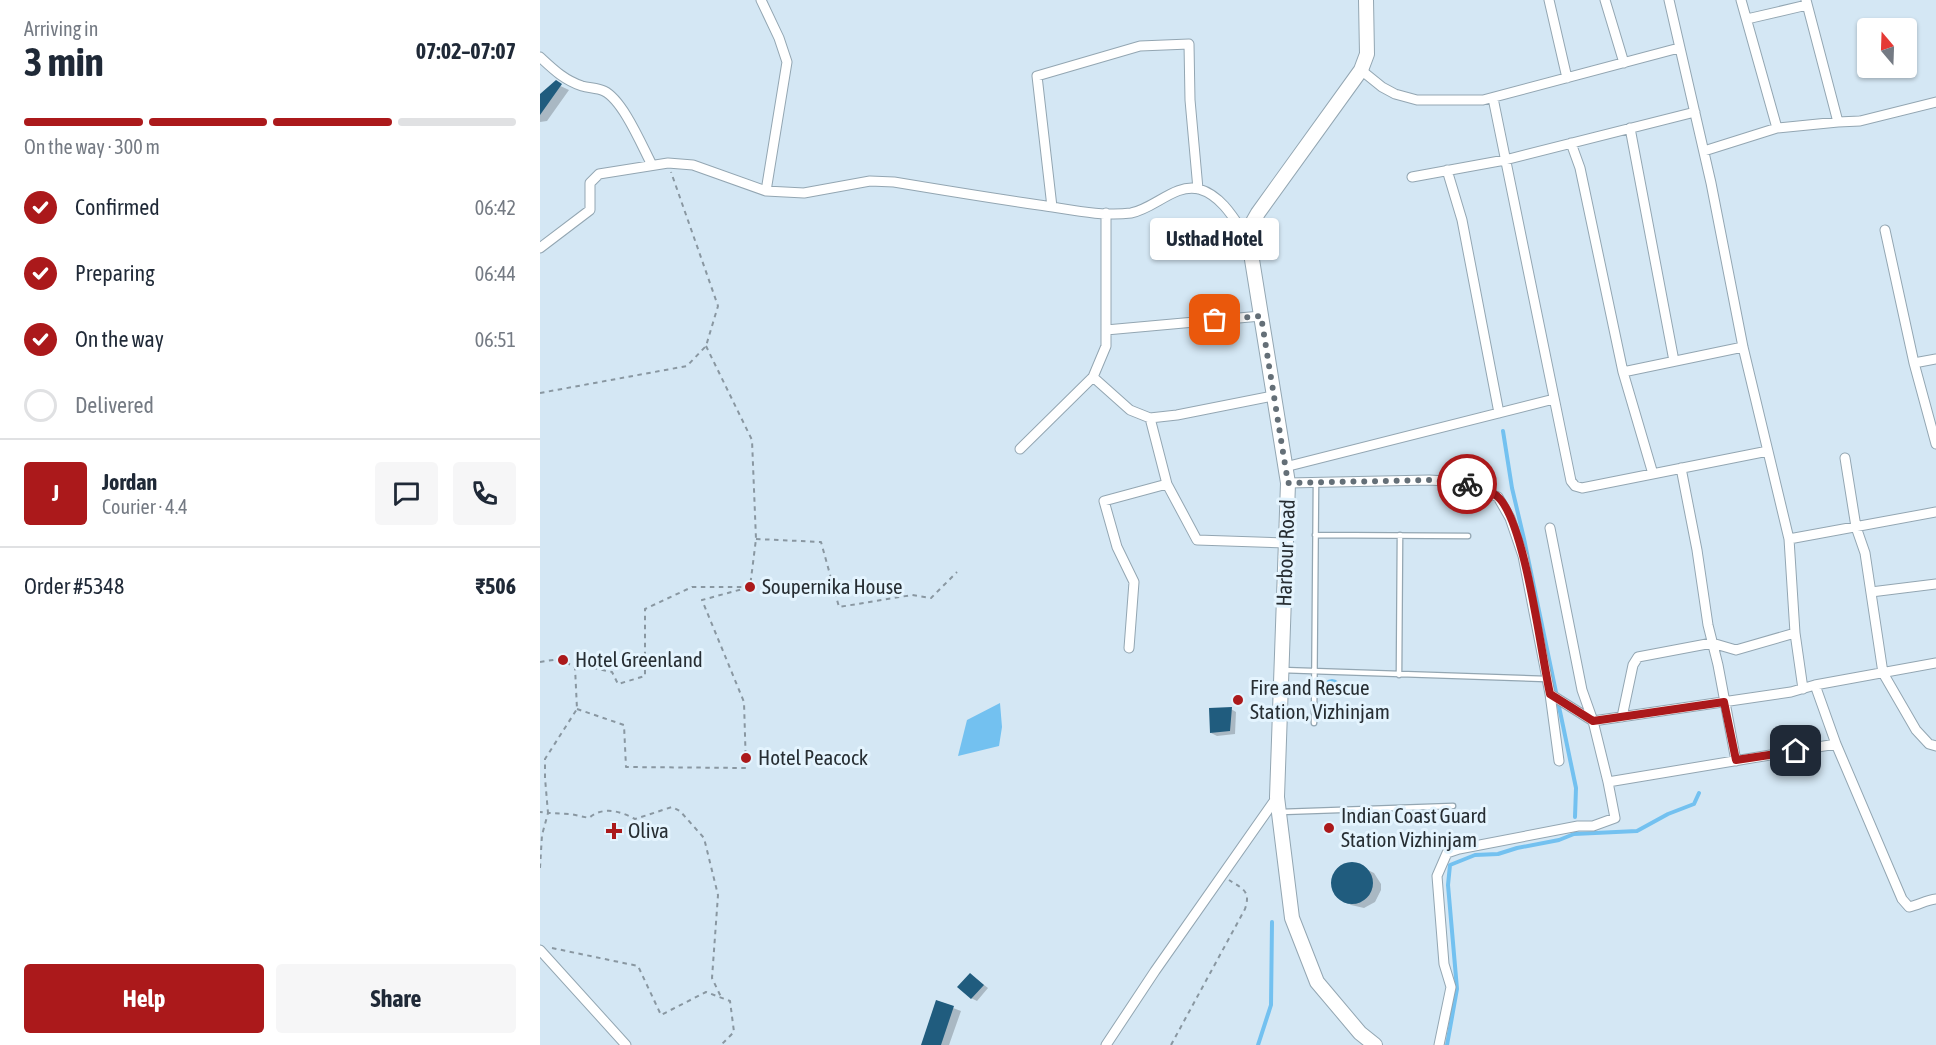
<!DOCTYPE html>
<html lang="en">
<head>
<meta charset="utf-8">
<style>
	body { margin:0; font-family:"Asap Condensed",sans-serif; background:#f6f6f7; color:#1f2937; height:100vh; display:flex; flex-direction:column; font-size:22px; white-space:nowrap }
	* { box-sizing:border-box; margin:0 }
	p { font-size:20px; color:#747a83 }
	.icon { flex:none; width:33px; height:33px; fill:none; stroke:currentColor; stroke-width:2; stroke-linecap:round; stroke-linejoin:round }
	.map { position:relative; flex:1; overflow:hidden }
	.details { display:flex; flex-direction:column; background:#fff; width:540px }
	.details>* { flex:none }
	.needle { width:39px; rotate:341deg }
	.tools { position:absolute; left:1317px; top:18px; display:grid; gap:12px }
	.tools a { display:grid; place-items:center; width:60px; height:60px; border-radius:6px; background:#fff; box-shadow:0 2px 4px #0004; font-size:30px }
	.pin { position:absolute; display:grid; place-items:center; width:51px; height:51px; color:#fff; margin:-26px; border-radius:12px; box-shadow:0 3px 9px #0006 }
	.courier { position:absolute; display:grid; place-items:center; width:60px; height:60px; margin:-30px; border:4px solid #ab191b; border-radius:50%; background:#fff; color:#222; box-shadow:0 2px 8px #0007 }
	.bubble { position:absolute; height:42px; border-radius:6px; background:#fff; box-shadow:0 2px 4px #0004; font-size:20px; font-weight:700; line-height:42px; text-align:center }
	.head em { font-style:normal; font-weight:700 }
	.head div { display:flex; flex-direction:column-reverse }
	.head { display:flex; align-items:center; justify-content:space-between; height:102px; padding:0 24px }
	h1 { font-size:39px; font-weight:700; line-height:45px }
	.bar { display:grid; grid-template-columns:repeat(4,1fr); gap:9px 6px; align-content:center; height:72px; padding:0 24px }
	.bar i { height:8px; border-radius:4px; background:#e0e1e3 }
	.bar .on { background:#ab191b }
	.bar p { grid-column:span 4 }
	.line { display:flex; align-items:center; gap:15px; padding:0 24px; border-top:2px solid #e0e1e3 }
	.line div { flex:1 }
	.round { display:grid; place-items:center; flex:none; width:63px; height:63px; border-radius:6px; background:#f6f6f7 }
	ol { padding:0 24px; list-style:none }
	li { display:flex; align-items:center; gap:18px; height:66px }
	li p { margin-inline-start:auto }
	li .icon { padding:6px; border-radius:50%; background:#ab191b; color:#fff; stroke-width:4 }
	li:last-child { color:#747a83 }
	li i { width:33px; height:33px; border:3px solid #e0e1e3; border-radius:50% }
	.button { display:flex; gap:12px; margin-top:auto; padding:12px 24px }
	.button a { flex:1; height:69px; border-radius:6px; background:#ab191b; color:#fff; font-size:24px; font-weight:700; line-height:69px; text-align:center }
	.button a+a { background:#f6f6f7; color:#1f2937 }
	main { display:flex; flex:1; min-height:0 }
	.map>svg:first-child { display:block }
	.water { fill:#73c1f0 }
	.shadow { fill:#0003 }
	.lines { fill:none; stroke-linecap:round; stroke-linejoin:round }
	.stream { stroke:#73c1f0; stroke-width:4 }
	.building { fill:#205c7e }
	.lane-casing { stroke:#93a6b2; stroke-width:7 }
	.street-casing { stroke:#93a6b2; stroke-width:11 }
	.secondary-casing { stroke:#93a6b2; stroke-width:16 }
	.path { stroke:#8997a1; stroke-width:2; stroke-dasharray:4.5 4.5; stroke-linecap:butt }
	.lane { stroke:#fff; stroke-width:4.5 }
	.street { stroke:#fff; stroke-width:9 }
	.secondary { stroke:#fff; stroke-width:14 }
	.done { stroke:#646f77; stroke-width:6; stroke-dasharray:0 10.8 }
	.route { stroke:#ab191b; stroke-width:8 }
	.poi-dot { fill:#ab191b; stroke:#e4f4fe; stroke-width:2 }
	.labels { text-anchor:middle; stroke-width:6; stroke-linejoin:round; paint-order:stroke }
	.street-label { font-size:21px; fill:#272e33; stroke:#e4f4fe }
	.poi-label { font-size:21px; fill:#272e33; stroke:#e4f4fe; text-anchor:start }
</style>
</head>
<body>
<main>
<section class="details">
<div class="head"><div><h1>3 min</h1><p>Arriving in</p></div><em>07:02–07:07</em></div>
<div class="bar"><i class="on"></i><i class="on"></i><i class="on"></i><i></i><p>On the way · 300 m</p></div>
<ol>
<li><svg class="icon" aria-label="check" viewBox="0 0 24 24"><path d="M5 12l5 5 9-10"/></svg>Confirmed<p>06:42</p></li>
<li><svg class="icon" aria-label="check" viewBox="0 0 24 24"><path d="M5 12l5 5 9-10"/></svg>Preparing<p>06:44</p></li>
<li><svg class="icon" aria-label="check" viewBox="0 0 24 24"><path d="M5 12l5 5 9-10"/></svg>On the way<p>06:51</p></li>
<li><i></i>Delivered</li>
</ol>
<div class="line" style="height:108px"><b class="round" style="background:#ab191b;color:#fff">J</b><div><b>Jordan</b><p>Courier · 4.4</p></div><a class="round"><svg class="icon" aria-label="chat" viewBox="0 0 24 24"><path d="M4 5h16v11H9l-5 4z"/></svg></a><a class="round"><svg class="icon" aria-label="phone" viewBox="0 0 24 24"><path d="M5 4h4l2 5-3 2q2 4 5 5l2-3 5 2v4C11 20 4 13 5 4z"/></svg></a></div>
<div class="line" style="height:78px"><div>Order #5348</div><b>₹506</b></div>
<div class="button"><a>Help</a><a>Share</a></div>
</section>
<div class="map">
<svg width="1396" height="1045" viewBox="0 0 1396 1045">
	<rect width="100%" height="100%" fill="#d4e7f4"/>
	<path class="water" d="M783 688a9 9 0 1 1 18 0a9 9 0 1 1-18 0Z
		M 460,703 L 462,727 L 459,746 L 418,756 L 427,720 Z"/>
	<path class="shadow" d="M 14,83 L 29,90 L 7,121 L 0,122 L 0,96 Z
		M 691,709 L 696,712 L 695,734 L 677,736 L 671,733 Z
		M 807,863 L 813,863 L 834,873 L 841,884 L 841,890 L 835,902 L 824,908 L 811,905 L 797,896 L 792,883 L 796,871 Z
		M 435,978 L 448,988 L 437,1001 L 431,998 Z
		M 397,1002 L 421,1011 L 409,1045 L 383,1045 Z"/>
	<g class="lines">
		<path class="stream" d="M 963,431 L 972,488 L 984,539 L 1036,788 L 1035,817
			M 718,1045 L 731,1005 L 732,922
			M 907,1045 L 917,989 L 908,885 L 910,865 L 935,855 L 958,854 L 977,848 L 1019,840 L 1034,834 L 1097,831 L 1128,814 L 1154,804 L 1159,793"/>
	</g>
	<path class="building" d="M 16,80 L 22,84 L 0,115 L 0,94 Z
		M 692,707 L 690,731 L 670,733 L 669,708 Z
		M791 883a21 21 0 1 1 42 0a21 21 0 1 1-42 0Z
		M 430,973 L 444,985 L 431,999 L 417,987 Z
		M 396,1000 L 414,1006 L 401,1045 L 381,1045 Z"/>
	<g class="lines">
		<defs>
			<path id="lane" d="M 775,535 L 928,536
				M 742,670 L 1006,679
				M 859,675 L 860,535
				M 774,723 L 776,482
				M 741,812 L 913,806"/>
			<path id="street" d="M 221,0 L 239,38 L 247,62 L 226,191
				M 1009,0 L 1027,78
				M 1065,0 L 1084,63
				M 1129,0 L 1171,183 L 1203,347 L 1249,539 L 1396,512
				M 1201,0 L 1237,128
				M 1266,0 L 1298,122
				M 1207,19 L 1267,5
				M 0,57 C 13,69 24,80 42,86 C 49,88 58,88 64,91 C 83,100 102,146 112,165
				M 821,70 L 842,87 L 855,94 L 877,100 L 943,100 L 1139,48
				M 953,98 L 1031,481 L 1035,486 L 1042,488 L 1228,451
				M 1090,128 L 1134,361
				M 1031,143 L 1040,168 L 1083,372 L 1113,474
				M 1164,151 L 1237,128 L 1298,122 L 1320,121 L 1396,102
				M 907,170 L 922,220 L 959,413
				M 872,177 L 965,160 L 1155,112
				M 512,207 L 497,76 L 600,46 L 649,44 L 650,100 L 658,189
				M 1345,230 L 1374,363 L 1396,444
				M 0,248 L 50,210 L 50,183 L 59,174 L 128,163 L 153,165 L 226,191 L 264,193 L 330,181 L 354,182 C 402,190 451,198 499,205 C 528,209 561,217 591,213 C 614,209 635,183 659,189 C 683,196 696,222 709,241
				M 566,330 L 721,316
				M 1374,363 L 1396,359
				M 1083,372 L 1203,347
				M 553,377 L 590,410 L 610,418 L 637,415 L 733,396
				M 610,418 L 627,484 L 657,540 L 746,543
				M 480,449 L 553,377 L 566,346 L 566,213
				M 1305,458 L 1316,527 L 1325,553 L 1343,673 L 1376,730 L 1389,744 L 1396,746
				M 745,467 L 1014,399
				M 1141,468 L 1157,550 L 1168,625 L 1178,665 L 1196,761
				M 748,483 L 889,480 L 923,482 L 958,497 L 970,518 L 983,556 L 1010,694 L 1019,761
				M 1249,539 L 1255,633 L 1263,689
				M 1331,592 L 1396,584
				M 589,648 L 594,582 L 577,547 L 564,501 L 627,484
				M 1275,685 L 1296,744 L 1362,899 L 1369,907 C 1379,905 1386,900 1396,899
				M 1010,694 L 1053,721 L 1251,692 L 1275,685 L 1396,663
				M 1082,717 L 1093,665 L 1098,657 L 1172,643 L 1196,650 L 1255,633
				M 1068,782 L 1296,744
				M 0,950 L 86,1045
				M 566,1045 L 615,971 L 737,797
				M 899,1045 L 911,987 L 904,964 L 897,876 L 907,853 L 919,849 L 1038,826 L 1053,826 L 1075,818 L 1068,782 L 1053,721 L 1042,690 L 1010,528"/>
			<path id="secondary" d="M 826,0 L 827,54 L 821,70 L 718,213 L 710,227 L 709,241 L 748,483 L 737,797 L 752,918 L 777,982 L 820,1033 L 835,1045"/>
		</defs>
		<use href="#lane" class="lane-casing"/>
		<use href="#street" class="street-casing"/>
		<use href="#secondary" class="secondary-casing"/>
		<path class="path" d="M 166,346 L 212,440 L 216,539 L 210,587
			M 0,393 L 147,366 L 166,346 L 178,306 L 131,172
			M 216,539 L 281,542 L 299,607 L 372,595 L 391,598 L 417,572
			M 0,662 L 19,659 L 35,667 L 37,709 L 5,759 L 5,778 L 8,813 L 0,812
			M 35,667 L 45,666 L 72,672 L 78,684 L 105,676 L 105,609 L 152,587 L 206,587
			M 37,709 L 84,725 L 86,767 L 206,768 L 204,702 L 162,600 L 210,587
			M 0,868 L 2,835 L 8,813 L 31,814 L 49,818 C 63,806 80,811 95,819 L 132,807 L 140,811 L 164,838 L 178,895 L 172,978 L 181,997
			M 12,948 L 98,966 L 121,1015 L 166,992 L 190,1001 L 194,1032 L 181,1045
			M 631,1045 L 705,909 C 711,891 703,889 689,880"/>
		<use href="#lane" class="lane"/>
		<use href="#street" class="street"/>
		<use href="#secondary" class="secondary"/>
	</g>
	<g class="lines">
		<path class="done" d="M 675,320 L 721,316 L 748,483 L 889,480 L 927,484"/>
		<path class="route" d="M 927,484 C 936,487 949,490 957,496 C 985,519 1001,654 1010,694 L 1053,721 L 1184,702 L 1196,760 L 1256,751"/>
	</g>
	<g class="poi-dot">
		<circle cx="210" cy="587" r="6"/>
		<circle cx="23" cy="660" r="6"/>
		<circle cx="698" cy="700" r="6"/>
		<circle cx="206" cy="758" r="6"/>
		<circle cx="789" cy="828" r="6"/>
		<path d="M71 822h6v6h6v6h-6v6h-6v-6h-6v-6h6z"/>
	</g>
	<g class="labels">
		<g class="street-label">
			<text transform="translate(746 553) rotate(-88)" y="7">Harbour Road</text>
		</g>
		<g class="poi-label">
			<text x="222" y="594">Soupernika House</text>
			<text x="35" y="667">Hotel Greenland</text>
			<text x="710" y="695">Fire and Rescue<tspan x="710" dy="24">Station, Vizhinjam</tspan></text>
			<text x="218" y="765">Hotel Peacock</text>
			<text x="801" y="823">Indian Coast Guard<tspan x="801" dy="24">Station Vizhinjam</tspan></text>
			<text x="88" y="838">Oliva</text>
		</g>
	</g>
</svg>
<div class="tools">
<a><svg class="needle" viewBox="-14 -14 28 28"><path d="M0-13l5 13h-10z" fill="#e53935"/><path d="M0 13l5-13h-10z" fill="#747a83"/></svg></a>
</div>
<div class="pin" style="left:675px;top:320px;background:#ea580c"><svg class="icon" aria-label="bag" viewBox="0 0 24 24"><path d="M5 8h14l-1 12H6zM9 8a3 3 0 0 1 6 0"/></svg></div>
<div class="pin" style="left:1256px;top:751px;background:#1f2937"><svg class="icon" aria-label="home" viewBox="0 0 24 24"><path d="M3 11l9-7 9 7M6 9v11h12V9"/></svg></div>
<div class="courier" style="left:927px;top:484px"><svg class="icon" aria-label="bike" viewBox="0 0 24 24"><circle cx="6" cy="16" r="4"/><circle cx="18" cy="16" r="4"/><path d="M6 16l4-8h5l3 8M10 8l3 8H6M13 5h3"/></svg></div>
<div class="bubble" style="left:610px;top:218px;width:129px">Usthad Hotel</div>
</div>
</main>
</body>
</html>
